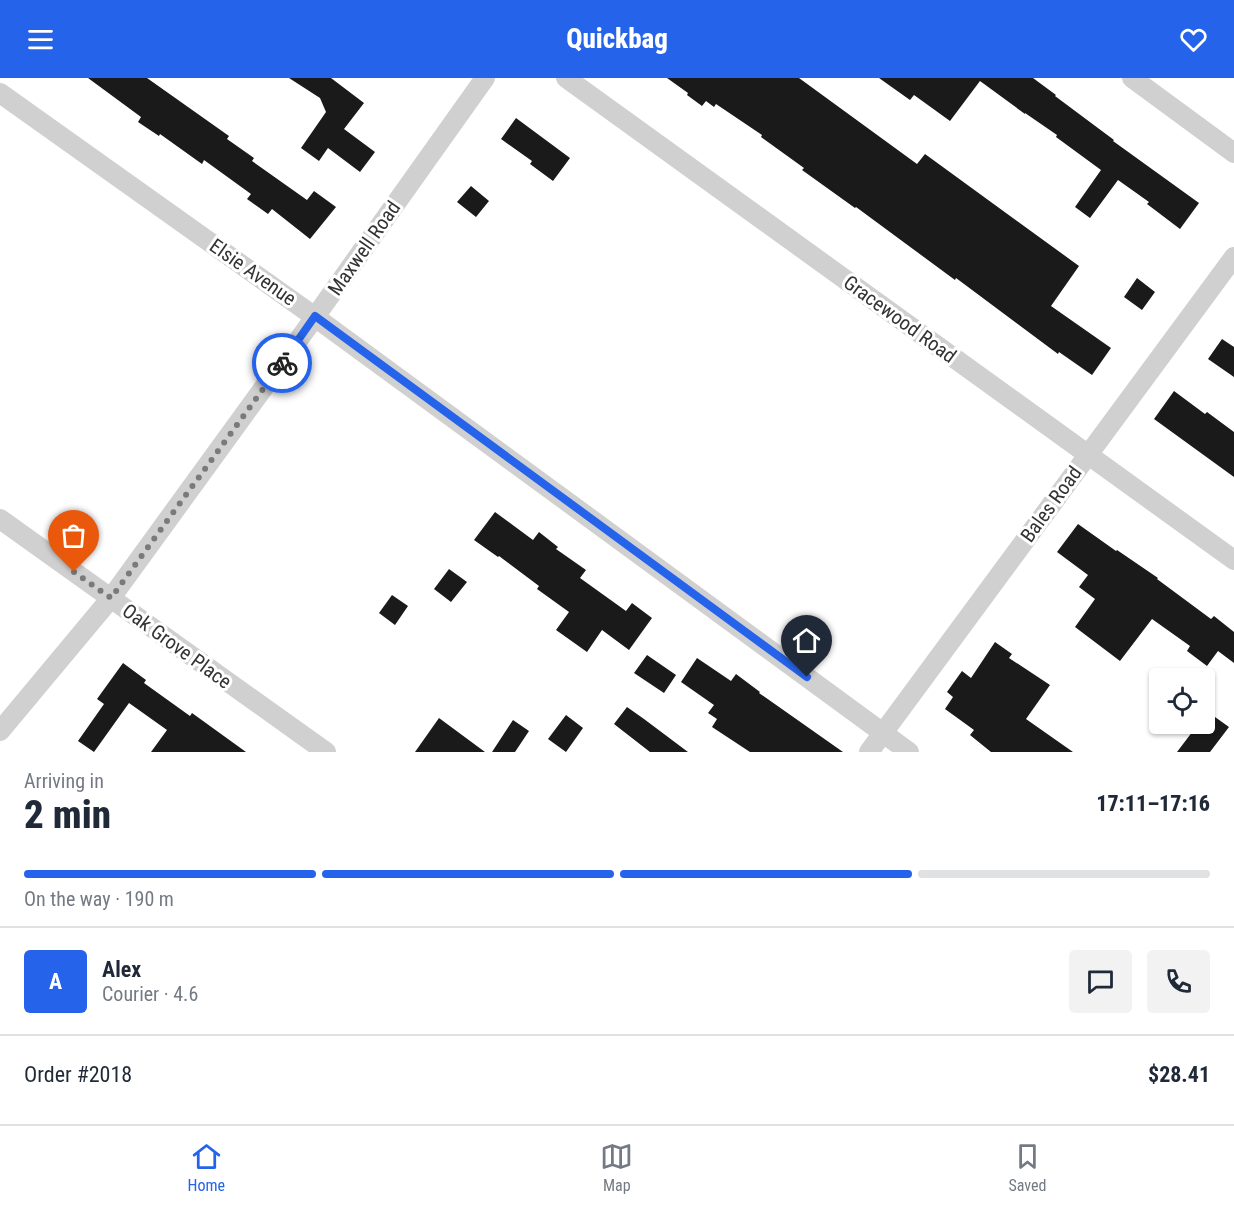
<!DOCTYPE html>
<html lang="en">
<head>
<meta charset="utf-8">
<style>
	body { margin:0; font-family:"Roboto Condensed",sans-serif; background:#f2f2f3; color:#1f2937; height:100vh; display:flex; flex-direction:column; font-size:22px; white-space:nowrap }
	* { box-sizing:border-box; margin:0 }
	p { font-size:20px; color:#747a83 }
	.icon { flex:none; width:33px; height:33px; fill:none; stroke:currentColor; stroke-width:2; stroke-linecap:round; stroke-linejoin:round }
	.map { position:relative; height:674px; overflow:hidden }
	.sheet { display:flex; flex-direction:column; background:#fff; flex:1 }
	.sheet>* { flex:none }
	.tools { position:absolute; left:1149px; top:590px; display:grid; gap:12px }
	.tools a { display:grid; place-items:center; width:66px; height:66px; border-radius:6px; background:#fff; box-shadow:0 2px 4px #0004; font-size:30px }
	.pin { position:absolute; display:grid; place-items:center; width:51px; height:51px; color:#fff; margin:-62px -26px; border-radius:50% 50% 50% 0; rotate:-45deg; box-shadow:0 0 6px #0007 }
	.pin .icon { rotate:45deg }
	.courier { position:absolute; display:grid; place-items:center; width:60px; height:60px; margin:-30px; border:4px solid #2563eb; border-radius:50%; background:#fff; color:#222; box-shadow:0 2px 8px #0007 }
	.overview em { font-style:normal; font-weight:800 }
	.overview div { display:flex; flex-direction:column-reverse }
	.overview { display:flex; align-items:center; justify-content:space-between; height:102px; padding:0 24px }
	h1 { font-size:39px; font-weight:800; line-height:45px }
	.bar { display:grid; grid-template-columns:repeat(4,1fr); gap:9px 6px; align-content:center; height:72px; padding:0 24px }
	.bar i { height:8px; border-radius:4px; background:#e0e1e3 }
	.bar .active { background:#2563eb }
	.bar p { grid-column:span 4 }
	.line { display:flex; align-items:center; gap:15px; padding:0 24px; border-top:2px solid #e0e1e3 }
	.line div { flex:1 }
	.round { display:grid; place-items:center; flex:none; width:63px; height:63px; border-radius:6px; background:#f2f2f3 }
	header { display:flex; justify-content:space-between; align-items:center; height:78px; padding:0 24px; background:#2563eb; color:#fff; font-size:27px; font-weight:800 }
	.tabs { display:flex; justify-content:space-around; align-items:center; height:84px; border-top:2px solid #e0e1e3; background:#fff; font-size:16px; color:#747a83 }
	.tabs a { display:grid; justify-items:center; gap:3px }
	.tabs .active { color:#2563eb }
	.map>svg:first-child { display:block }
	.building { fill:#1a1a1a }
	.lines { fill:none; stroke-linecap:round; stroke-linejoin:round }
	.street { stroke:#d0d0d0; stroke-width:20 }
	.done { stroke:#7a7a7a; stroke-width:6; stroke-dasharray:0 10.8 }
	.route { stroke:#2563eb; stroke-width:8 }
	.labels { text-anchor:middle; stroke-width:6; stroke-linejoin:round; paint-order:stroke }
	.street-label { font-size:20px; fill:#333; stroke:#fff }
</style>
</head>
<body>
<header><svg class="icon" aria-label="menu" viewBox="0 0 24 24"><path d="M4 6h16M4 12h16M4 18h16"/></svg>Quickbag<svg class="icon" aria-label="heart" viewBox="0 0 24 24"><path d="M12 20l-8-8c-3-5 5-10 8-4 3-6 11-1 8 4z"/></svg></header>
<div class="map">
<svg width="1234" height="674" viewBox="0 0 1234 674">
	<rect width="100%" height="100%" fill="#fff"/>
	<path class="building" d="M 88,0 L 147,0 L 229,58 L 227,61 L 254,80 L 252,83 L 307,122 L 314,113 L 336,129 L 310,161 L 272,131 L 268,136 L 247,121 L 251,116 L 204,82 L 202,86 L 160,56 L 159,58 L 138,44 L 141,39 Z
		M 289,0 L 331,0 L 364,25 L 344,51 L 375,74 L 360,94 L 328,70 L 319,83 L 301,70 L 326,34 L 320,20 Z
		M 667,0 L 799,0 L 917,86 L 925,76 L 1079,188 L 1051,228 L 1111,270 L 1092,297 L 1059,274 L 1058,276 L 956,200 L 955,202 L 856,129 L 855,130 L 802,92 L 804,90 L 761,59 L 762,57 L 716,26 L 714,29 L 706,23 L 702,28 L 687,17 L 688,15 Z
		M 879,0 L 1033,0 L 1056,17 L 1055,18 L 1114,62 L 1113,63 L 1199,125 L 1180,151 L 1147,126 L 1149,124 L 1118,102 L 1090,140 L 1075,129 L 1101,92 L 1056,59 L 1057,57 L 1025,35 L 1025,36 L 980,3 L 950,43 L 914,17 L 910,22 Z
		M 516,40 L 570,80 L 553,103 L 530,86 L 532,83 L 501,61 Z
		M 471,108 L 489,123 L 476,139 L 457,124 Z
		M 1137,200 L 1155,214 L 1142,232 L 1124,219 Z
		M 1222,261 L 1234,269 L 1234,299 L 1208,281 Z
		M 1174,313 L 1205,336 L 1207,334 L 1234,354 L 1234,399 L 1154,341 Z
		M 495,434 L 533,462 L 539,454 L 558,469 L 556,471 L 586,492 L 580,500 L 626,533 L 632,525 L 652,540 L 629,572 L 602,552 L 587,574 L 556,552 L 569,534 L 537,511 L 539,508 L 499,478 L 498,479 L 474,462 Z
		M 1078,446 L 1116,473 L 1117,472 L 1158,500 L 1157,501 L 1211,541 L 1214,538 L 1234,554 L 1234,585 L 1218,573 L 1207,588 L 1187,573 L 1190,568 L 1152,541 L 1120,583 L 1075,549 L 1095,521 L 1079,509 L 1088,497 L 1057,474 Z
		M 449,491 L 467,504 L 451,524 L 434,511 Z
		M 392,517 L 408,528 L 395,547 L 379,535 Z
		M 995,564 L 1012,576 L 1009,580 L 1050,607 L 1026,641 L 1073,674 L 991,674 L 970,657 L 974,652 L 945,631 L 953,619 L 947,614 L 962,593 L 971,600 Z
		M 647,577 L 676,597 L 664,615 L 634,595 Z
		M 697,580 L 731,603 L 736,596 L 760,614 L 759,615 L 843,674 L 750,674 L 712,649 L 717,641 L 708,635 L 714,627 L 681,604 Z
		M 123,585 L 146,602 L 144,605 L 190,638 L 192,635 L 246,674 L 151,674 L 167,652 L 129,625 L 94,674 L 78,663 L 104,626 L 97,621 Z
		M 627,629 L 644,641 L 688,674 L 650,674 L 614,646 Z
		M 1208,634 L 1229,649 L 1210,674 L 1177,674 L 1199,645 L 1204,645 L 1204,638 Z
		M 566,637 L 583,650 L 566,674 L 548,661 Z
		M 439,640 L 485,674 L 415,674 Z
		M 513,642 L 529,653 L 515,674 L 492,674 Z"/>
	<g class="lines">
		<path class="street" d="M 566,0 L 1234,482
			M 1132,0 L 1234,75
			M 0,15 L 315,239 L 909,674
			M 0,441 L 326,674
			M 0,653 L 111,520 L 315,239 L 485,0
			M 869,674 L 1234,179"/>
	</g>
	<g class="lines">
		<path class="done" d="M 74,494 L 111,520 L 282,285"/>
		<path class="route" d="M 282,285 L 315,238 L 807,599"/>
	</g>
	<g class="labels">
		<g class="street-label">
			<text transform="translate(364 170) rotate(-55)" y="7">Maxwell Road</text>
			<text transform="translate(253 194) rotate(35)" y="7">Elsie Avenue</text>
			<text transform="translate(900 241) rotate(36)" y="7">Gracewood Road</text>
			<text transform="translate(1051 426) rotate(-54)" y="7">Bales Road</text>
			<text transform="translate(177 568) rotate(36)" y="7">Oak Grove Place</text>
		</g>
	</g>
</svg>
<div class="tools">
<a><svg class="icon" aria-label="locate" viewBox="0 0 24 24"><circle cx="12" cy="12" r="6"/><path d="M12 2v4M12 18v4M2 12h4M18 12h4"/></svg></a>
</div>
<div class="pin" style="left:74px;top:494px;background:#ea580c"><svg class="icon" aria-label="bag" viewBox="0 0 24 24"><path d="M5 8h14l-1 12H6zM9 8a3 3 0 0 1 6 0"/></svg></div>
<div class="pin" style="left:807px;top:599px;background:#1f2937"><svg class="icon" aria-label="home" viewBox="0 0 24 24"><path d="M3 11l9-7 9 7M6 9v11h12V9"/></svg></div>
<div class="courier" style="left:282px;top:285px"><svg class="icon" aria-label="bike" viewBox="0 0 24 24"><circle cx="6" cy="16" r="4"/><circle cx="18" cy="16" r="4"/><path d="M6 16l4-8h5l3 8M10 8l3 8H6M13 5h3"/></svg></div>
</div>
<section class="sheet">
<div class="overview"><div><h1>2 min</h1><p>Arriving in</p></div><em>17:11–17:16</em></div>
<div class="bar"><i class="active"></i><i class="active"></i><i class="active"></i><i></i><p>On the way · 190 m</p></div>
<div class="line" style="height:108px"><b class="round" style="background:#2563eb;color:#fff">A</b><div><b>Alex</b><p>Courier · 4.6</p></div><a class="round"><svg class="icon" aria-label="chat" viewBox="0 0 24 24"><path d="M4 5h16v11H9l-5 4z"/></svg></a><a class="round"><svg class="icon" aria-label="phone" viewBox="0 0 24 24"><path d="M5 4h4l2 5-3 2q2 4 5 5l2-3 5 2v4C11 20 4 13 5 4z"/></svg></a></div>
<div class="line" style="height:78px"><div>Order #2018</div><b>$28.41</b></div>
</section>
<nav class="tabs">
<a class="active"><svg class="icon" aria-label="home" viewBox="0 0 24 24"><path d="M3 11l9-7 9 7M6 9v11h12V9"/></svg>Home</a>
<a><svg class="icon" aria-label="map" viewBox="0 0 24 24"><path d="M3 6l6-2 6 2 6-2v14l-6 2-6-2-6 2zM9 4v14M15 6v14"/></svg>Map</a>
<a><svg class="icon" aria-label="saved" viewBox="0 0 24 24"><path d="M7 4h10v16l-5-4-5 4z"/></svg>Saved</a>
</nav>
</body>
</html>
